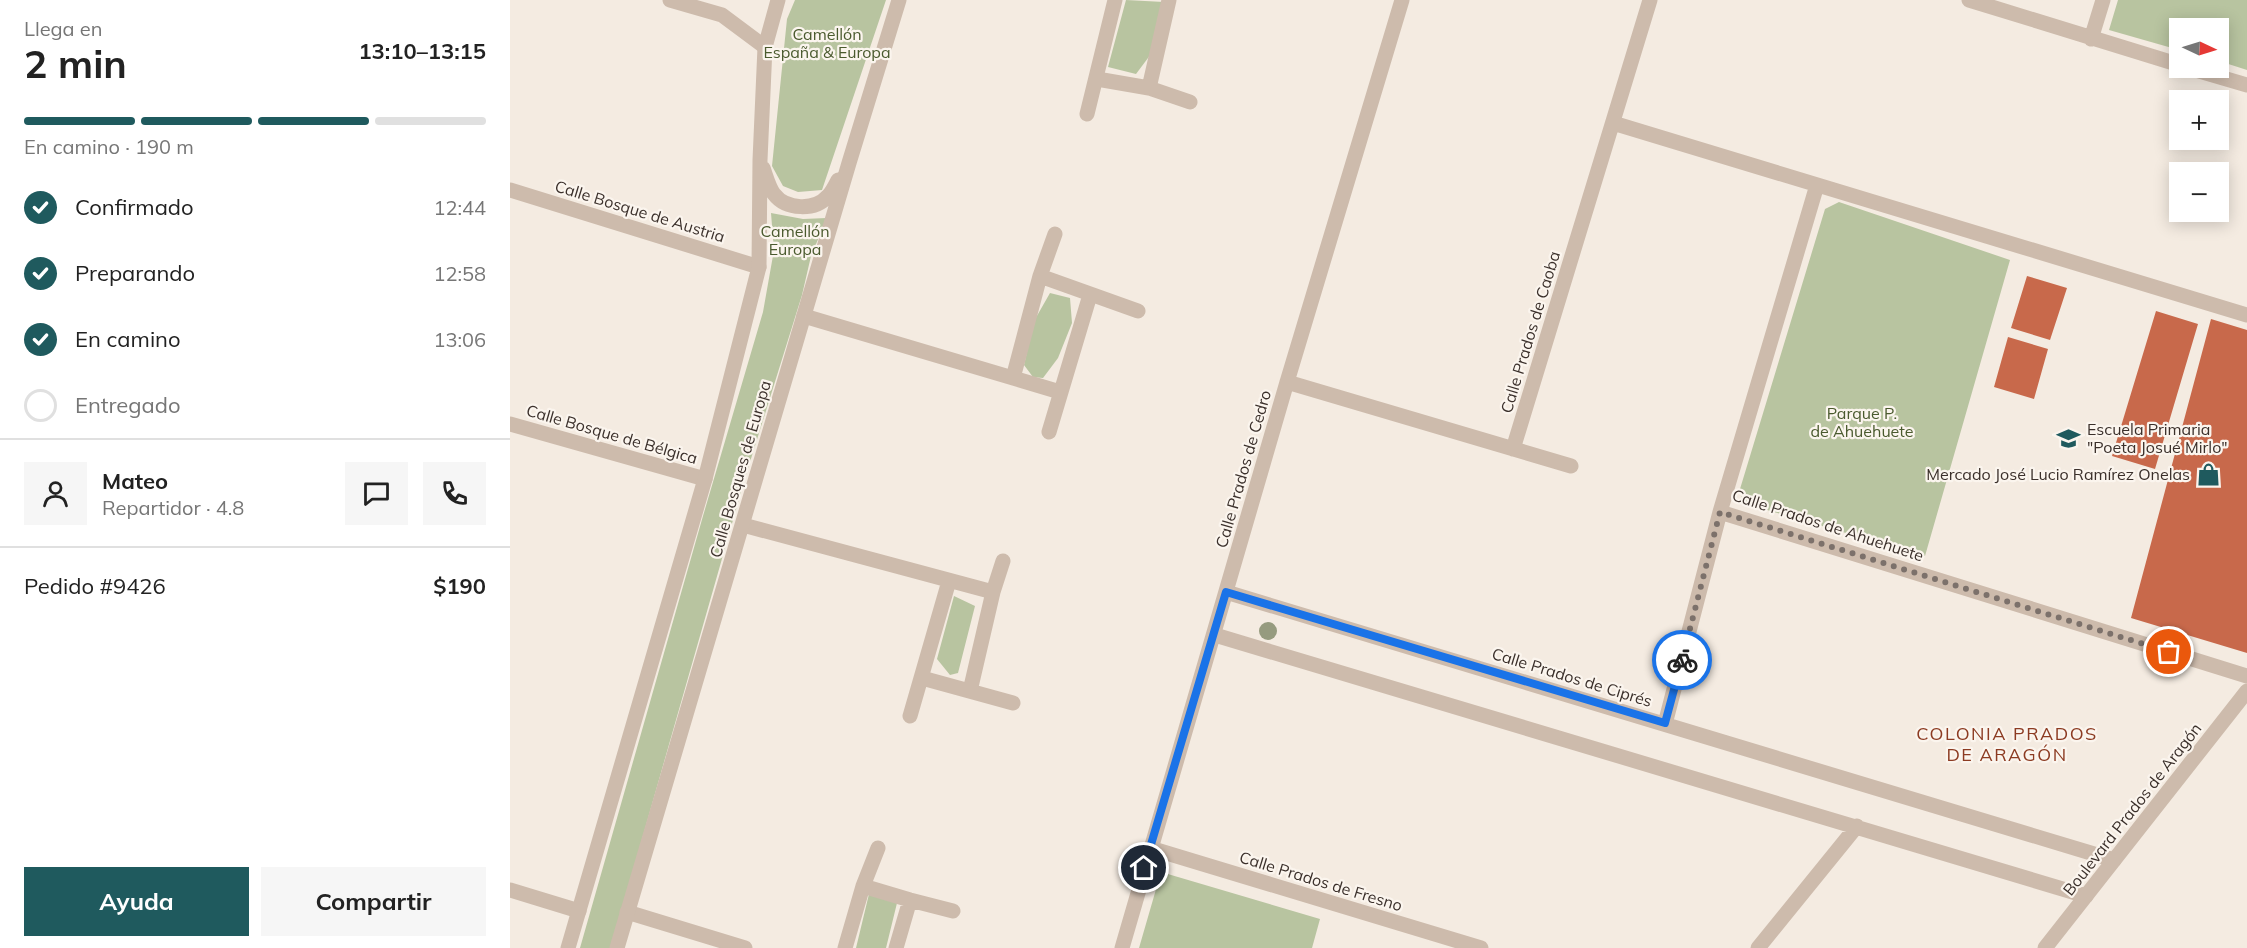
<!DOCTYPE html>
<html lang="es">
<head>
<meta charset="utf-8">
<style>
	body { margin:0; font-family:Mulish,sans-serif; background:#f6f6f6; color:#222; height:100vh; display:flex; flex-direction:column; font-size:22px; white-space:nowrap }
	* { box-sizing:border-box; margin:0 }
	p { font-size:20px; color:#767676 }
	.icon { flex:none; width:33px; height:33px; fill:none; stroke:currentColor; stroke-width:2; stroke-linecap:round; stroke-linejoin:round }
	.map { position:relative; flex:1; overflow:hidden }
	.drawer { display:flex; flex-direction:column; background:#fff; width:510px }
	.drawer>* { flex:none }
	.needle { width:39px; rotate:94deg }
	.buttons { position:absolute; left:1659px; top:18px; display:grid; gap:12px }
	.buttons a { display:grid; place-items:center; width:60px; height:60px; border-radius:0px; background:#fff; box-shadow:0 3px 15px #0003; font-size:30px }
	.pin { position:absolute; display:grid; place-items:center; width:51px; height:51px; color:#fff; margin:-26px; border:3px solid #fff; border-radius:50%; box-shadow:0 2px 6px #0007 }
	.courier { position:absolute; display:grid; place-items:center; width:60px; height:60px; margin:-30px; border:4px solid #1a73e8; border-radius:50%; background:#fff; color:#222; box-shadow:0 2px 8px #0007 }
	.overview em { font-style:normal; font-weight:700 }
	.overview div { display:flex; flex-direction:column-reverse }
	.overview { display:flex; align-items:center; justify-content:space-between; height:102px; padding:0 24px }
	h1 { font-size:39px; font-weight:700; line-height:45px }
	.bar { display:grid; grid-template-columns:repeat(4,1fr); gap:9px 6px; align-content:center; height:72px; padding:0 24px }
	.bar i { height:8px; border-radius:4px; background:#e0e0e0 }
	.bar .active { background:#1f5a5e }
	.bar p { grid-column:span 4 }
	.line { display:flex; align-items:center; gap:15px; padding:0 24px; border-top:2px solid #e0e0e0 }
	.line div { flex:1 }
	.round { display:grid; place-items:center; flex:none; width:63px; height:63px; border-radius:0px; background:#f6f6f6 }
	ol { padding:0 24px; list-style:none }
	li { display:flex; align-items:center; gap:18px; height:66px }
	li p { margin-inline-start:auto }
	li .icon { padding:6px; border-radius:50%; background:#1f5a5e; color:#fff; stroke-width:4 }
	li:last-child { color:#767676 }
	li i { width:33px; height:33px; border:3px solid #e0e0e0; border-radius:50% }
	.primary-button { display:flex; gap:12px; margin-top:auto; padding:12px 24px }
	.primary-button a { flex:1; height:69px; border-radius:0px; background:#1f5a5e; color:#fff; font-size:24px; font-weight:700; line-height:69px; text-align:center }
	.primary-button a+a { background:#f6f6f6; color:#222 }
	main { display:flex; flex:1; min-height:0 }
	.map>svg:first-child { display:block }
	.green { fill:#b8c4a0 }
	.building { fill:#c8694b }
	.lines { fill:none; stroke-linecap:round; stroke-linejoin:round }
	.minor { stroke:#cdbbac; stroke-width:15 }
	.tertiary { stroke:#cdbbac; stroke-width:15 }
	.tree { fill:#969b7f }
	.done { stroke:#7c716b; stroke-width:6; stroke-dasharray:0 10.8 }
	.route { stroke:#1a73e8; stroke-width:8 }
	.labels { text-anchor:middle; stroke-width:4.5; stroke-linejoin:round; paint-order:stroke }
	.park-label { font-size:16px; fill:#4a5a2e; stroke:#fbf5ee }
	.street-label { font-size:16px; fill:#3b302b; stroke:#fbf5ee }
	.poi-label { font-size:16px; fill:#3b302b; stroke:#fbf5ee; text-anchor:start }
	.neighbourhood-label { font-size:18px; letter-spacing:1.5px; fill:#8c3b22; stroke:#fbf5ee }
</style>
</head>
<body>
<main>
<section class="drawer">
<div class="overview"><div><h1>2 min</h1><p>Llega en</p></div><em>13:10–13:15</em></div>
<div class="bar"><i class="active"></i><i class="active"></i><i class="active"></i><i></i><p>En camino · 190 m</p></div>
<ol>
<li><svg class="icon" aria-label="check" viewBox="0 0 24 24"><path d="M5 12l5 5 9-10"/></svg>Confirmado<p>12:44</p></li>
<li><svg class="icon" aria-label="check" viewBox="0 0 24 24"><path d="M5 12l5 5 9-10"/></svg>Preparando<p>12:58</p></li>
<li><svg class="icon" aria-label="check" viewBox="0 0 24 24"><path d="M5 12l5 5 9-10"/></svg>En camino<p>13:06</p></li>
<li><i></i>Entregado</li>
</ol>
<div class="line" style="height:108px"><a class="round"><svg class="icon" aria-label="person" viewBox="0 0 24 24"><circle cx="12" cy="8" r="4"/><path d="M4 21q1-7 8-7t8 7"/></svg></a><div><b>Mateo</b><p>Repartidor · 4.8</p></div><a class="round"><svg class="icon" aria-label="chat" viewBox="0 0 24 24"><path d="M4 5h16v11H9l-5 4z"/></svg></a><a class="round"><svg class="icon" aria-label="phone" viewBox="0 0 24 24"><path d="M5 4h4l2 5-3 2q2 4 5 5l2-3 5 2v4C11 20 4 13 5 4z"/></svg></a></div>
<div class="line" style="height:78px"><div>Pedido #9426</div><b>$190</b></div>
<div class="primary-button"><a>Ayuda</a><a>Compartir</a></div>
</section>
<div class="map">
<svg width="1737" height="948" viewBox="0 0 1737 948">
	<rect width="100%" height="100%" fill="#f4ebe1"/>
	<path class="green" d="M 285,0 L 376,0 L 312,190 L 288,192 L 273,186 L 262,166 L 277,19 Z
		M 616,0 L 654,2 L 641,54 L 626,74 L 598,67 Z
		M 1608,0 L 1737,0 L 1737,70 L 1709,61 L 1708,28 L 1670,28 L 1669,50 L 1599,30 Z
		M 1329,202 L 1500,260 L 1415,556 L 1233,503 L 1230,489 L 1315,209 Z
		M 261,213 L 293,219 L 317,218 L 301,256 L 292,295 L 235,478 L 101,948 L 70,948 L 193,516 L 253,312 L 264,250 Z
		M 540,293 L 560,298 L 562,323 L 548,358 L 533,378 L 523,377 L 514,365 L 524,321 Z
		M 444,596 L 465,606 L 448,673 L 440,675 L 427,659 Z
		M 651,872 L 810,919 L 802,948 L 629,948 Z
		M 359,894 L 387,903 L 376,948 L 346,948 Z"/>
	<path class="building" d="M 1517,276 L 1557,288 L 1540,340 L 1501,328 Z
		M 1646,311 L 1688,324 L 1645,469 L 1602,456 Z
		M 1701,319 L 1737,330 L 1737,653 L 1621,618 Z
		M 1498,337 L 1538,349 L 1524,399 L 1484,387 Z"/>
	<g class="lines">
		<path class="minor" d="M 160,0 L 212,15 L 255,47
			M 1459,0 L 1670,65
			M 1581,39 L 1593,0
			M 1679,68 L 1737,85
			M 587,79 L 639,88 L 680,102
			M 639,88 L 659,0
			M 577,114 L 605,0
			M 1103,123 L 1737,315
			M 0,190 L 249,267
			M 530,276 L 628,311
			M 294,316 L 550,392
			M 503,378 L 530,276 L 545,234
			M 777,382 L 1061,466
			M 0,424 L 195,479
			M 539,432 L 580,295
			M 1003,449 L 1140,0
			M 1210,512 L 1737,676
			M 233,525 L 483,592
			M 716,592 L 1604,860
			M 705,635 L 1576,896
			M 412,678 L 503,703
			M 460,691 L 483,592 L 493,561
			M 400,716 L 439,581
			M 1155,724 L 1210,512 L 1307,185
			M 640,848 L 971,948
			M 353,886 L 400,900 L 443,911
			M 0,890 L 69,911
			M 117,912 L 235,948
			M 335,948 L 353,886 L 368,848
			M 386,948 L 400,900
			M 612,948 L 777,382 L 892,0
			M 1248,948 L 1347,826"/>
		<path class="tertiary" d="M 253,168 C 256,176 259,188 264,194 C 276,210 305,211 318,196 C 322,192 325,186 328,180
			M 58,948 L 195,479 L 249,267 L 250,160 L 255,47 L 268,0
			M 107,948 L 339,163 L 389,0
			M 1535,948 L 1737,691"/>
	</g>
	<circle class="tree" cx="758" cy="631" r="9"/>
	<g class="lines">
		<path class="done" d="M 1172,660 L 1210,512 L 1659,652"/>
		<path class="route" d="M 634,868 L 716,592 L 1155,723 L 1172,660"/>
	</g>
	<defs>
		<symbol id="school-bare" viewBox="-9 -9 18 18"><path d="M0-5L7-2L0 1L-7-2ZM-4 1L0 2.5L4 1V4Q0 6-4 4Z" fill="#1f5a5e" stroke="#fbf5ee" stroke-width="2.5" paint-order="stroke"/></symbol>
		<symbol id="shop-bare" viewBox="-9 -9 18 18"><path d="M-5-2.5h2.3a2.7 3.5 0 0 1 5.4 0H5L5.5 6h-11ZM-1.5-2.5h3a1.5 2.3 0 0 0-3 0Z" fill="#1f5a5e" stroke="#fbf5ee" stroke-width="2.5" paint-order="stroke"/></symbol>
	</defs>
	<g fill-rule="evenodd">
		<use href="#school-bare" x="1542" y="422" width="33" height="33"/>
		<use href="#shop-bare" x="1682" y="458" width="33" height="33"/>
	</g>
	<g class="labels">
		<g class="park-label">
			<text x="317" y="40">Camellón<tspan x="317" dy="18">España &amp; Europa</tspan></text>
			<text x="285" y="237">Camellón<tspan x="285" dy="18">Europa</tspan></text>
			<text x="1352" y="419">Parque P.<tspan x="1352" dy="18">de Ahuehuete</tspan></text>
		</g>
		<g class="street-label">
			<text transform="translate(130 211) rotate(17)" y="6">Calle Bosque de Austria</text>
			<text transform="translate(1020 332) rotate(-73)" y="6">Calle Prados de Caoba</text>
			<text transform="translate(102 434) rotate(16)" y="6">Calle Bosque de Bélgica</text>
			<text transform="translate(230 469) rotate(-74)" y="6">Calle Bosques de Europa</text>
			<text transform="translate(733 469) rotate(-74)" y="6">Calle Prados de Cedro</text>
			<text transform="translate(1318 525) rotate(18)" y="6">Calle Prados de Ahuehuete</text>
			<text transform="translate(1062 677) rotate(17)" y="6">Calle Prados de Ciprés</text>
			<text transform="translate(1622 809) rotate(-52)" y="6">Boulevard Prados de Aragón</text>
			<text transform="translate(811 881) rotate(17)" y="6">Calle Prados de Fresno</text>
		</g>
		<g class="poi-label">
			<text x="1577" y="435">Escuela Primaria<tspan x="1577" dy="18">"Poeta Josué Mirlo"</tspan></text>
			<text x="1680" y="480" text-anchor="end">Mercado José Lucio Ramírez Onelas</text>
		</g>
		<g class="neighbourhood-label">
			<text x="1497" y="740">COLONIA PRADOS<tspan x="1497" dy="21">DE ARAGÓN</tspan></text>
		</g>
	</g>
</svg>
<div class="buttons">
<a><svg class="needle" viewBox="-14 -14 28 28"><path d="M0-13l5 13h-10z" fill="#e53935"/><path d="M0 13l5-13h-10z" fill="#767676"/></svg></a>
<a>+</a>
<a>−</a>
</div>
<div class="pin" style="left:1659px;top:652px;background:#ea580c"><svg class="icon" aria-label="bag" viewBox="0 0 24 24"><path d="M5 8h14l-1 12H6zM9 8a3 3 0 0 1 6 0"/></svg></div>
<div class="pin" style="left:634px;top:868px;background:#1f2937"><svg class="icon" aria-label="home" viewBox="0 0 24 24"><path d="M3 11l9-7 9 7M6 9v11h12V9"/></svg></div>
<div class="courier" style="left:1172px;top:660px"><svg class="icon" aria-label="bike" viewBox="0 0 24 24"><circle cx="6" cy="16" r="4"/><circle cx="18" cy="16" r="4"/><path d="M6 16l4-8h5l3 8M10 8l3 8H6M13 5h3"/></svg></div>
</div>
</main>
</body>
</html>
